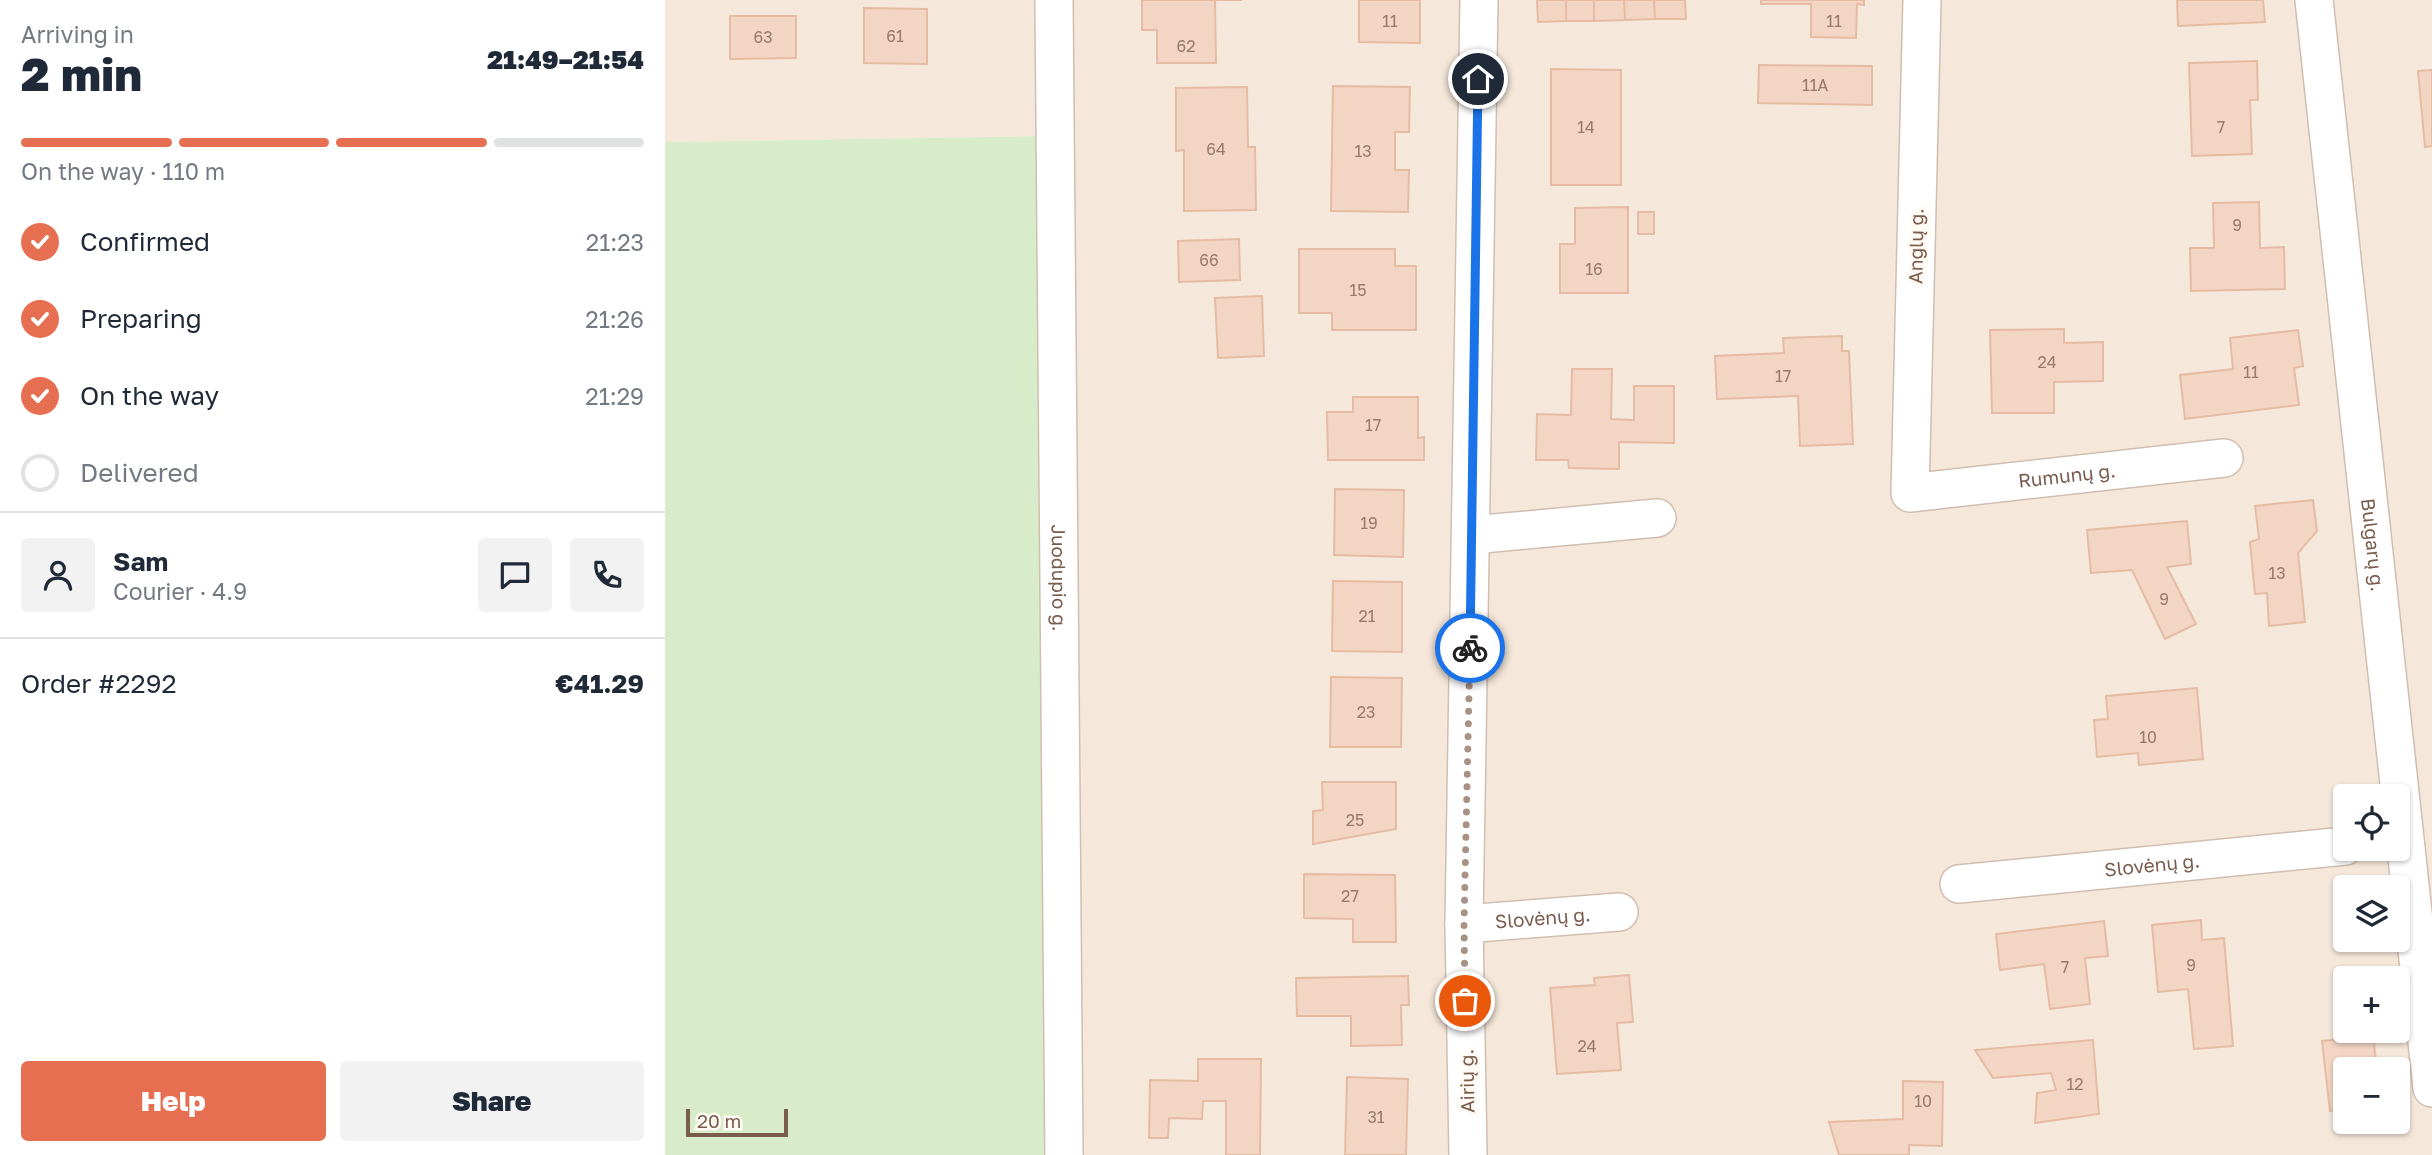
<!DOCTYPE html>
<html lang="en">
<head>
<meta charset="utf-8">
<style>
	body { margin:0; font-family:"Golos Text",sans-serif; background:#f2f2f3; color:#1f2937; height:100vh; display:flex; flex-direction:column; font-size:26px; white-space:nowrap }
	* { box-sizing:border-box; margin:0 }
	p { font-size:23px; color:#747a83 }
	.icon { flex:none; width:38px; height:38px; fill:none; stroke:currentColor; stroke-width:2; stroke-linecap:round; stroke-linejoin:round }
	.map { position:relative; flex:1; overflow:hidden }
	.side { display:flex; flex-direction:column; background:#fff; width:665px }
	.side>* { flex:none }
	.controls { position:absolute; left:1668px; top:784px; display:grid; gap:14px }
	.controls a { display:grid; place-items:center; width:77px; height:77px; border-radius:7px; background:#fff; box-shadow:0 2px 5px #0004; font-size:35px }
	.scale { position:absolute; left:21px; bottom:18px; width:102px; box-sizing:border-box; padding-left:7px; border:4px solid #7a5c4d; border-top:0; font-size:19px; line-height:24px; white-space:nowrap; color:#7a5c4d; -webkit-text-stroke:5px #fffaf3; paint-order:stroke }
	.pin { position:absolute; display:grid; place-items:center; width:60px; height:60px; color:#fff; margin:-30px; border:4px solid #fff; border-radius:50%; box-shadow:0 2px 7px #0007 }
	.courier { position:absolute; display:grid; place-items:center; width:70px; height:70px; margin:-35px; border:5px solid #1a73e8; border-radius:50%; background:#fff; color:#222; box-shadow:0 2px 9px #0007 }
	.headline em { font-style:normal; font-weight:800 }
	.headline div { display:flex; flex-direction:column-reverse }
	.headline { display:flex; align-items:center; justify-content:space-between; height:119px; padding:0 21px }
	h1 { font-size:46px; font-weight:800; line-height:52px }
	.bar { display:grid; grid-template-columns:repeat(4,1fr); gap:10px 7px; align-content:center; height:84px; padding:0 21px }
	.bar i { height:9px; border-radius:5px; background:#e0e1e3 }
	.bar .on { background:#e76f51 }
	.bar p { grid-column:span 4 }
	.line { display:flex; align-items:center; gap:18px; padding:0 21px; border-top:2px solid #e0e1e3 }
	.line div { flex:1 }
	.round { display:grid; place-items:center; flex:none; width:74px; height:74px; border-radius:7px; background:#f2f2f3 }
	ol { padding:0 21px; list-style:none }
	li { display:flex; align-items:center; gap:21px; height:77px }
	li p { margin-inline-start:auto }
	li .icon { padding:7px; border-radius:50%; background:#e76f51; color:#fff; stroke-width:4 }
	li:last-child { color:#747a83 }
	li i { width:38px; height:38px; border:4px solid #e0e1e3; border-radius:50% }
	.primary-button { display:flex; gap:14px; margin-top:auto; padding:14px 21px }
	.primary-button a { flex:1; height:80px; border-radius:7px; background:#e76f51; color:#fff; font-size:28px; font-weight:800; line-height:80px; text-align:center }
	.primary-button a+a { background:#f2f2f3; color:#1f2937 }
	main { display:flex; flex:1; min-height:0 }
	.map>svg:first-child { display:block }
	.residential { fill:#f5e8da; fill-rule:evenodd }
	.green { fill:#d8ecc9 }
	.building { fill:#f3d5c3; stroke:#e6bba3; stroke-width:2 }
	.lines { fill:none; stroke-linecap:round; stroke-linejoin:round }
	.minor-casing { stroke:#d1beb0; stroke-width:40 }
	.minor { stroke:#fff; stroke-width:37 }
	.done { stroke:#a89285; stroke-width:7; stroke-dasharray:0 12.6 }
	.route { stroke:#1a73e8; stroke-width:9 }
	.labels { text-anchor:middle; stroke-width:7; stroke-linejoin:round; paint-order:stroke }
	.number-label { font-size:16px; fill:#987a6a }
	.street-label { font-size:19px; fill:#7a5c4d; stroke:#fffaf3 }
</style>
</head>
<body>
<main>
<section class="side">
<div class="headline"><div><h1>2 min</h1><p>Arriving in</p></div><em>21:49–21:54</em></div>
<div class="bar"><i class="on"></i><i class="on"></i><i class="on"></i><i></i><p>On the way · 110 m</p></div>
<ol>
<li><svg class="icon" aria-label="check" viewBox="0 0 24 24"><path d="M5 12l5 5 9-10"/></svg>Confirmed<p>21:23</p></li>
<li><svg class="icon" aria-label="check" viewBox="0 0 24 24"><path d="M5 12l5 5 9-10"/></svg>Preparing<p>21:26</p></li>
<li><svg class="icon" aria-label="check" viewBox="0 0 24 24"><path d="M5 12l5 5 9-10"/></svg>On the way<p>21:29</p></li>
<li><i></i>Delivered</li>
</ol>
<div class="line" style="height:126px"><a class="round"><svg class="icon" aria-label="person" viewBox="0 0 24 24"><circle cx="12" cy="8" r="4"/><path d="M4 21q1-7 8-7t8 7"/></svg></a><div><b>Sam</b><p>Courier · 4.9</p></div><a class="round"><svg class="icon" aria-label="chat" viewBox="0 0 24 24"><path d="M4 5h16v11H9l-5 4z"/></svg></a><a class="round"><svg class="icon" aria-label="phone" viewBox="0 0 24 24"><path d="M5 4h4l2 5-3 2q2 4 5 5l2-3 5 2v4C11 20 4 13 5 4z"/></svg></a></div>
<div class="line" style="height:91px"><div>Order #2292</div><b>€41.29</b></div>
<div class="primary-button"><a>Help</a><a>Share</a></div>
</section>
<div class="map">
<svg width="1767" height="1155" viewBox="0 0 1767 1155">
	<rect width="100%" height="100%" fill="#fdf6ec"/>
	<path class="residential" d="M 0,0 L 1767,0 L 1767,1155 L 414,1155 L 411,388 L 382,136 L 0,142 ZM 1680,796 L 1732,796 L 1732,849 L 1680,849 ZM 1680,887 L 1732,887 L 1732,940 L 1680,940 ZM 1680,978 L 1732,978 L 1732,1031 L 1680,1031 ZM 1680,1069 L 1732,1069 L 1732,1122 L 1680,1122 Z"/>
	<path class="green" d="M 382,136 L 386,1155 L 0,1155 L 0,142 Z"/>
	<path class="building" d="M 477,0 L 577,0 L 550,0 L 551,63 L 492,63 L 492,30 L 477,30 Z
		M 694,0 L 755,0 L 755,43 L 694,42 Z
		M 872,0 L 901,0 L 901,21 L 873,22 Z
		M 901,0 L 929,0 L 929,21 L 901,21 Z
		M 929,0 L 959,0 L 960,20 L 929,21 Z
		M 959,0 L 989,0 L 990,19 L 960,20 Z
		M 989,0 L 1020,0 L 1021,19 L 990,19 Z
		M 1096,0 L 1199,0 L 1199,5 L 1192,4 L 1191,38 L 1146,37 L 1146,4 L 1096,4 Z
		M 1512,0 L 1598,0 L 1600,22 L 1513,26 Z
		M 199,8 L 262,9 L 262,64 L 199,63 Z
		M 65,16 L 131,16 L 131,58 L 65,59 Z
		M 1592,61 L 1593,100 L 1585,100 L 1587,154 L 1527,156 L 1524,63 Z
		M 1094,65 L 1207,66 L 1207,105 L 1093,103 Z
		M 886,69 L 956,70 L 956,185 L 886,185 Z
		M 1767,70 L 1767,146 L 1760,147 L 1753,71 Z
		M 668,86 L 745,87 L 744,132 L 730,132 L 730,170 L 744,170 L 743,212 L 666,211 Z
		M 582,87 L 583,147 L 590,147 L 591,210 L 519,211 L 519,150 L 511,151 L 511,88 Z
		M 1594,202 L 1595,248 L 1619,247 L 1620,289 L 1526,291 L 1525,248 L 1549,248 L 1548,203 Z
		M 963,207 L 963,293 L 895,293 L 895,244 L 910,244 L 910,208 Z
		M 973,212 L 989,212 L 989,234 L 973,234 Z
		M 574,239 L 575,280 L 514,282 L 513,241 Z
		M 634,249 L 730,249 L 730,266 L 751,266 L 751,330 L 667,330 L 667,313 L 634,313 Z
		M 597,296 L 599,356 L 553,358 L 550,298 Z
		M 1399,329 L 1399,343 L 1438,342 L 1438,381 L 1389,382 L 1389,413 L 1327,413 L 1325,330 Z
		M 1633,330 L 1638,366 L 1629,368 L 1634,405 L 1520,419 L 1515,375 L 1568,369 L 1565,338 Z
		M 1177,336 L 1177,351 L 1184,351 L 1188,444 L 1135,446 L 1133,396 L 1052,399 L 1050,356 L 1119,353 L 1118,338 Z
		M 907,369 L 947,369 L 946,419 L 969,420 L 969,386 L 1009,386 L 1009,443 L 954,442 L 954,469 L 904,468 L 903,460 L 871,460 L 872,414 L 906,415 Z
		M 688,397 L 753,397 L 753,438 L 759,437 L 759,460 L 663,460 L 662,412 L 688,412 Z
		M 670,489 L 739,490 L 738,557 L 669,555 Z
		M 1648,500 L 1652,531 L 1633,553 L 1640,622 L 1604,626 L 1602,593 L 1590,594 L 1585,542 L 1594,539 L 1590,506 Z
		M 1522,521 L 1526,564 L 1502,567 L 1531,624 L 1500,639 L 1467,570 L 1426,573 L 1422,530 Z
		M 668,581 L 737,582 L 737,652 L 667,651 Z
		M 666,677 L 737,678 L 736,747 L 665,747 Z
		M 1532,688 L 1538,759 L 1474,765 L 1473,753 L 1432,757 L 1429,720 L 1443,719 L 1441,696 Z
		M 657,782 L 731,782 L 731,829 L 648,844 L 648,811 L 658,810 Z
		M 639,874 L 730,875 L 731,942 L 688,942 L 688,919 L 639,918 Z
		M 1536,920 L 1537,940 L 1559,938 L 1568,1046 L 1529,1049 L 1523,989 L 1493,992 L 1487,925 Z
		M 1439,921 L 1443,956 L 1420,958 L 1425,1004 L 1385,1009 L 1379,964 L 1335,970 L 1331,934 Z
		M 964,975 L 968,1022 L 952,1023 L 956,1070 L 892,1074 L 885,988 L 930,985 L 929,978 Z
		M 743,976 L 744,1005 L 736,1005 L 737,1045 L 686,1046 L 686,1016 L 632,1016 L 631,978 Z
		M 1708,1036 L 1712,1069 L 1680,1069 L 1680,1109 L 1665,1111 L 1657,1041 Z
		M 1428,1040 L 1434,1114 L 1370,1123 L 1372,1093 L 1391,1090 L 1386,1073 L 1328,1078 L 1310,1050 Z
		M 533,1059 L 596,1059 L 595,1155 L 561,1155 L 561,1101 L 538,1101 L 537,1119 L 504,1118 L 503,1138 L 484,1138 L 485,1080 L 533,1081 Z
		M 682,1077 L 743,1079 L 741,1155 L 680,1155 Z
		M 1238,1081 L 1278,1082 L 1277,1146 L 1244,1145 L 1244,1155 L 1174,1155 L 1164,1122 L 1238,1119 Z"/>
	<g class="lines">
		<defs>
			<g id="minor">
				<path id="s1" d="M 389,0 L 399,1155"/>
				<path id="s2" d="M 1257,0 L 1245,493 L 1559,458"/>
				<path id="s3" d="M 1649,0 L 1767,1088"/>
				<path d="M 807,535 L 992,518"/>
				<path id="s4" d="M 1294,884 L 1680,846"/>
				<path id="s5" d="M 799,924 L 954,912"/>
				<path d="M 803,1155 L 799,924 L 814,0"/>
			</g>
		</defs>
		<use href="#minor" class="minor-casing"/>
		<use href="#minor" class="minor"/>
	</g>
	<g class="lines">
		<path class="done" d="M 800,1001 L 799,924 L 805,648"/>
		<path class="route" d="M 805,648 L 813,79"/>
	</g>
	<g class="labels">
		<g class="number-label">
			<text x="725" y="27">11</text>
			<text x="1169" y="27">11</text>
			<text x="230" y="42">61</text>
			<text x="98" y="43">63</text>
			<text x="521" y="52">62</text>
			<text x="1150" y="91">11A</text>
			<text x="921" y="133">14</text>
			<text x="1556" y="133">7</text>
			<text x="551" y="155">64</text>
			<text x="698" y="157">13</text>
			<text x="1572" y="231">9</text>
			<text x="544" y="266">66</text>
			<text x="929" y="275">16</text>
			<text x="693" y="296">15</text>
			<text x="1382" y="368">24</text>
			<text x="1586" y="378">11</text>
			<text x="1118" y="382">17</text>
			<text x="708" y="431">17</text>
			<text x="704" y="529">19</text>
			<text x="1612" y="579">13</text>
			<text x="1499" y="605">9</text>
			<text x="702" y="622">21</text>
			<text x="701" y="718">23</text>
			<text x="1483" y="743">10</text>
			<text x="690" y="826">25</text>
			<text x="685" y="902">27</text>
			<text x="1526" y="971">9</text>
			<text x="1400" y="973">7</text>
			<text x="922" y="1052">24</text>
			<text x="1410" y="1090">12</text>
			<text x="1258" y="1107">10</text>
			<text x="711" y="1123">31</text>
		</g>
		<g class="street-label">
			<text transform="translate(1251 246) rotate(-89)" y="7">Anglų g.</text>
			<text dy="7" stroke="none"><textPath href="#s2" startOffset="651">Rumunų g.</textPath></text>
			<text dy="7" stroke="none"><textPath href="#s3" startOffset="548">Bulgarų g.</textPath></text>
			<text dy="7" stroke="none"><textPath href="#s1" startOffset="578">Juodupio g.</textPath></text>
			<text dy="7" stroke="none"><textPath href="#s4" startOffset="194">Slovėnų g.</textPath></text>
			<text dy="7" stroke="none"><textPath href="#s5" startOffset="79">Slovėnų g.</textPath></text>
			<text transform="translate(802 1081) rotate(-91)" y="7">Airių g.</text>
		</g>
	</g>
</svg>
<div class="controls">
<a><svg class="icon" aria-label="locate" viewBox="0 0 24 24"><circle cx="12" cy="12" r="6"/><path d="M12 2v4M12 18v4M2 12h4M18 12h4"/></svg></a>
<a><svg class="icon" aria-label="layers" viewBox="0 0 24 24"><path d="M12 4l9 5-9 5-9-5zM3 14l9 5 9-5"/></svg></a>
<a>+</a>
<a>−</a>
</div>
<div class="scale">20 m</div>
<div class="pin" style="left:800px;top:1001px;background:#ea580c"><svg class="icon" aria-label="bag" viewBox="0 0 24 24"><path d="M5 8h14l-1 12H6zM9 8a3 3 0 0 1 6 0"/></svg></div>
<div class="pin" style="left:813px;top:79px;background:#1f2937"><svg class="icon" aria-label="home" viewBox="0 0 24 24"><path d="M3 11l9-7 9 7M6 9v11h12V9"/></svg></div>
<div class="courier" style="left:805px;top:648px"><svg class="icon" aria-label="bike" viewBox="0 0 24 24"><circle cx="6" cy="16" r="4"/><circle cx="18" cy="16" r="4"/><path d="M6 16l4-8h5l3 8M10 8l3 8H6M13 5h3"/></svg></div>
</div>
</main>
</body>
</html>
